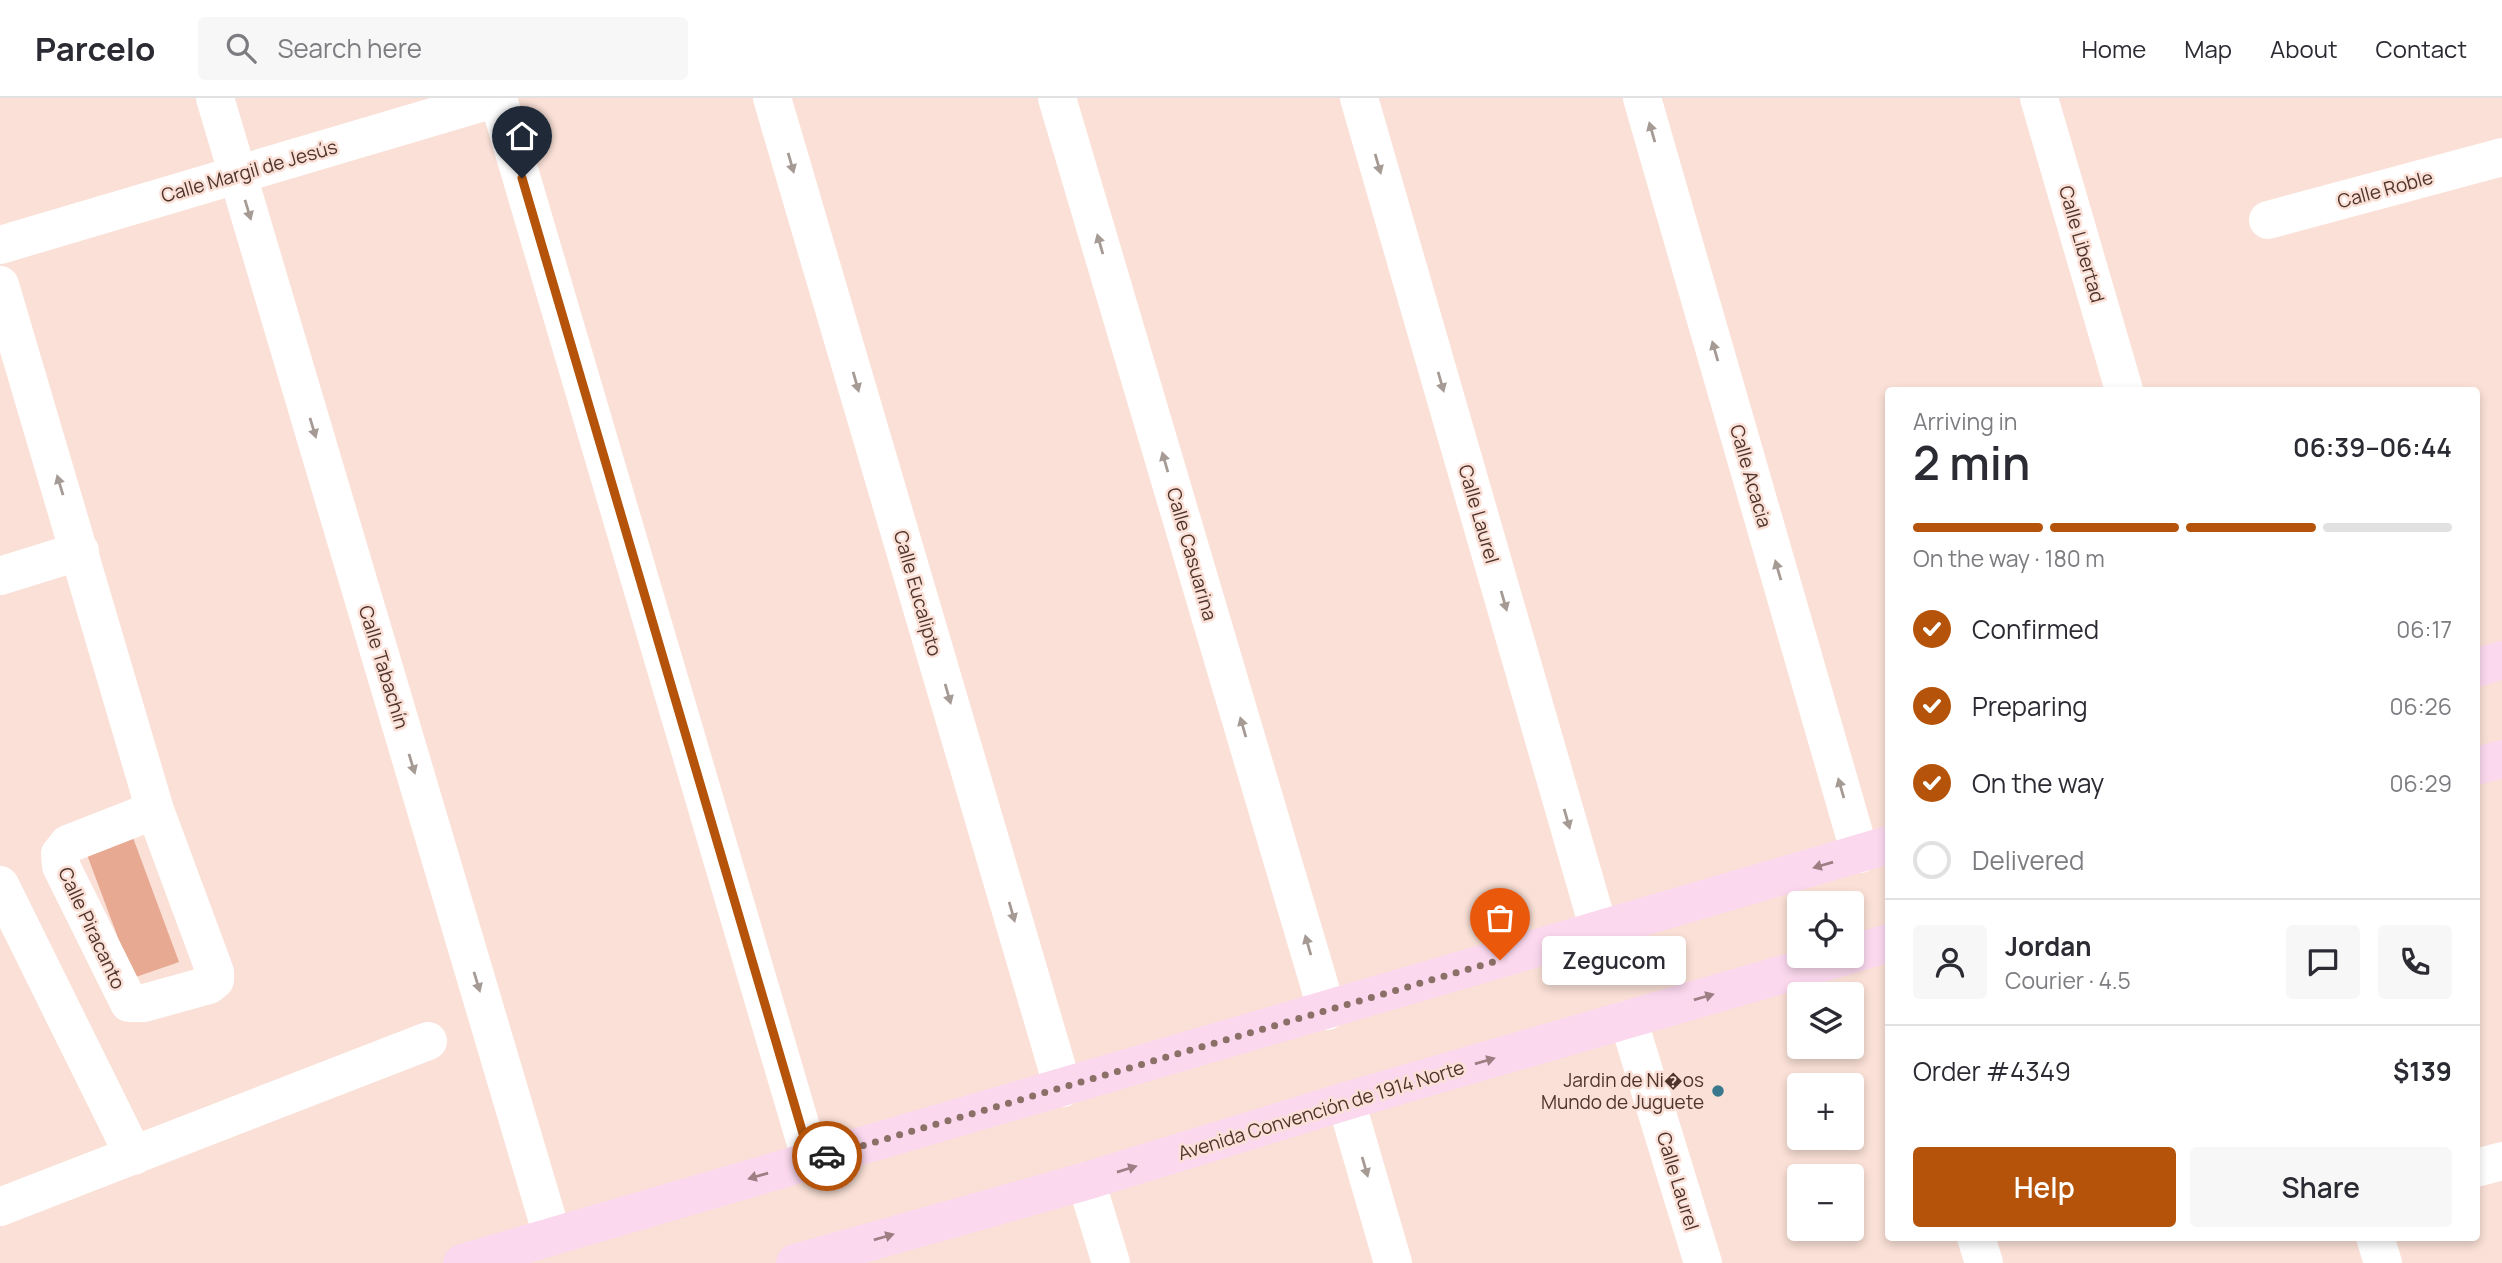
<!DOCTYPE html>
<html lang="en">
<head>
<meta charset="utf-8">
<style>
	body { margin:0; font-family:Manrope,sans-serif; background:#f7f7f7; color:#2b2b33; height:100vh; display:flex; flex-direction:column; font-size:26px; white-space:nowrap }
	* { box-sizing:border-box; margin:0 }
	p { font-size:23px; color:#7c7c81 }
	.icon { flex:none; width:38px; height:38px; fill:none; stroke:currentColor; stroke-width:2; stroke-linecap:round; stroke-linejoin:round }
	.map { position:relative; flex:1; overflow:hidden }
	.details { position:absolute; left:1885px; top:289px; width:595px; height:854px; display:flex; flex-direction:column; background:#fff; border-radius:7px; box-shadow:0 4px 10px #0003 }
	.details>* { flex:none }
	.buttons { position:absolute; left:1787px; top:793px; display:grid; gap:14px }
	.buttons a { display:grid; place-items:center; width:77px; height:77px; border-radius:7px; background:#fff; box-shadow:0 4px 10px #0003; font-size:35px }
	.pin { position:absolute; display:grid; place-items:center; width:60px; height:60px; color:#fff; margin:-72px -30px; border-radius:50% 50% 50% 0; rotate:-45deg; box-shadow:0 0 7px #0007 }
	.pin .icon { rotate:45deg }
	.courier { position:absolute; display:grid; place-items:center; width:70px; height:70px; margin:-35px; border:5px solid #b45309; border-radius:50%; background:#fff; color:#222; box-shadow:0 2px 9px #0007 }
	.bubble { position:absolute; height:49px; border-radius:7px; background:#fff; box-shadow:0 4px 10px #0003; font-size:23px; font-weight:600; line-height:49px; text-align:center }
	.overview em { font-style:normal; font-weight:600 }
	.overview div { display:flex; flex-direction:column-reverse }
	.overview { display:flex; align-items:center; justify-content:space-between; height:119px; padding:0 28px }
	h1 { font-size:46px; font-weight:600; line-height:52px }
	.bar { display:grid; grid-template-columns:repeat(4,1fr); gap:10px 7px; align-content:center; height:84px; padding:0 28px }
	.bar i { height:9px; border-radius:5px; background:#e1e1e2 }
	.bar .on { background:#b45309 }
	.bar p { grid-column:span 4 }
	.line { display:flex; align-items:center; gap:18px; padding:0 28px; border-top:2px solid #e1e1e2 }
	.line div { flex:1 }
	.round { display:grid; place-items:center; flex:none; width:74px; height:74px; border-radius:7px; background:#f7f7f7 }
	ol { padding:0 28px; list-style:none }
	li { display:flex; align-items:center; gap:21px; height:77px }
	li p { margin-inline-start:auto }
	li .icon { padding:7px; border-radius:50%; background:#b45309; color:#fff; stroke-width:4 }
	li:last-child { color:#7c7c81 }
	li i { width:38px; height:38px; border:4px solid #e1e1e2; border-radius:50% }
	.cta { display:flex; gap:14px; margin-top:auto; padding:14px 28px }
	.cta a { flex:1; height:80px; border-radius:7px; background:#b45309; color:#fff; font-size:28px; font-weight:600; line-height:80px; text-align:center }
	.cta a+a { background:#f7f7f7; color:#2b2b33 }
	header { display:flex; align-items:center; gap:42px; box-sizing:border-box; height:98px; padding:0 35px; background:#fff; border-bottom:2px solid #e1e1e2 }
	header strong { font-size:33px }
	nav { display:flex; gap:38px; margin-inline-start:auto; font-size:24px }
	.search { width:490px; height:63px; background:#f7f7f7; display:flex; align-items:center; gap:18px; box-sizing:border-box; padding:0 24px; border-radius:7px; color:#7c7c81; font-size:26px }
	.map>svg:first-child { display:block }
	.green { fill:#e7a991 }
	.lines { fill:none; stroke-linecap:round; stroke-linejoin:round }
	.minor { stroke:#fff; stroke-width:38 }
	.major { stroke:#fbd8ee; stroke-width:38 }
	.oneway { fill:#a69a95 }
	.oneway2 { fill:#9c7e83 }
	.done { stroke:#8a7067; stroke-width:7; stroke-dasharray:0 12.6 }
	.route { stroke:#b45309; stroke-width:9 }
	.poi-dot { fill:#3a798d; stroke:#fae0d6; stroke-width:2.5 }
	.labels { text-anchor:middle; stroke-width:5; stroke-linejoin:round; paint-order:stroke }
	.street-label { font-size:19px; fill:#4e342b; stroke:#fae0d6 }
	.poi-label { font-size:19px; fill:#4e342b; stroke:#fae0d6; text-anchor:end }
</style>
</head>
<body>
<header>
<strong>Parcelo</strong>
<div class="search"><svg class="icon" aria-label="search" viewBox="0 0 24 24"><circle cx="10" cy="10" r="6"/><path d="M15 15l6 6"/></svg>Search here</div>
<nav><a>Home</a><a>Map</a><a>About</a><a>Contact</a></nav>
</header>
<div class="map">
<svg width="2502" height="1165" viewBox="0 0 2502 1165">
	<rect width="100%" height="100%" fill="#fae0d6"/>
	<path class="green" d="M 132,737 L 179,864 L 133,880 L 86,754 Z"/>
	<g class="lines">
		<path class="minor" d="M 215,0 L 552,1137
			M 498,0 L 811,1063
			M 772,0 L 1063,990
			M 1057,0 L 1327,913
			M 1359,0 L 1599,832
			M 1642,0 L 1860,756
			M 2039,0 L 2124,292
			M 2268,122 L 2502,59
			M 0,147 L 497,0
			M 0,187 L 155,712 L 215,874 L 215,882 L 209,887 L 144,905 L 129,905 L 61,768 L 60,756 L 68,746 L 155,712
			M 0,478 L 80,453
			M 0,787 L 134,1058
			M 1628,921 L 1703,1165
			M 1346,1003 L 1393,1165
			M 2476,1070 L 2502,1063
			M 1086,1083 L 1111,1165
			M 0,1109 L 428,943
			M 1976,1139 L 1984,1165
			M 2375,1139 L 2383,1165"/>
		<path class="major" d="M 2476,570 L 2502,562
			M 2476,668 L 2502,661
			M 1852,856 L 1888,845
			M 462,1165 L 1888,747
			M 795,1165 L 1086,1083 L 1346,1003 L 1846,858"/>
	</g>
	<defs><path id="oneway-solid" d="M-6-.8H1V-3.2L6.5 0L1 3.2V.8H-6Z" transform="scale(1.75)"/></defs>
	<g class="oneway">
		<use href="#oneway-solid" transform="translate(1652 34) rotate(-106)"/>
		<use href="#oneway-solid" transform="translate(791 65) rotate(74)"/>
		<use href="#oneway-solid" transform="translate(1378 66) rotate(74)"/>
		<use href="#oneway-solid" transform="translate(248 112) rotate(73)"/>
		<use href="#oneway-solid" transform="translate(1100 146) rotate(-106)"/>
		<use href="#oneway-solid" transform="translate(1715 253) rotate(-106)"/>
		<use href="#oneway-solid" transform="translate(856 284) rotate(74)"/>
		<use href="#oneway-solid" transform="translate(1441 284) rotate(74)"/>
		<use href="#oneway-solid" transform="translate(313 330) rotate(73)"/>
		<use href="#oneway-solid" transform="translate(1165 364) rotate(-106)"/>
		<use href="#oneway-solid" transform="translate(60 387) rotate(-107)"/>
		<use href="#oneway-solid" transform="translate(1778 472) rotate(-106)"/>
		<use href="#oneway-solid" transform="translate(1504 503) rotate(74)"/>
		<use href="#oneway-solid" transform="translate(948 596) rotate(74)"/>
		<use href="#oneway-solid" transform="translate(1243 629) rotate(-106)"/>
		<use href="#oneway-solid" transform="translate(412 666) rotate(73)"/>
		<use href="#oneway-solid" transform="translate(1841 690) rotate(-106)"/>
		<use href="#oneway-solid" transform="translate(1567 721) rotate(74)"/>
		<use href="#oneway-solid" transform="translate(1012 814) rotate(74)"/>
		<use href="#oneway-solid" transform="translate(1308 847) rotate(-106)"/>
		<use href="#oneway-solid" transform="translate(477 884) rotate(73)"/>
		<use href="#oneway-solid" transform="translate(1365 1069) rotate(74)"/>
	</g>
	<g class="oneway2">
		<use href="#oneway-solid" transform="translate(1823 767) rotate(164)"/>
		<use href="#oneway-solid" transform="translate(1704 899) rotate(-16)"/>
		<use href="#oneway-solid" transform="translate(1485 963) rotate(-16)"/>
		<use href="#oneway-solid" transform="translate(1127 1071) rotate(-17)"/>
		<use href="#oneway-solid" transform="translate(758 1078) rotate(164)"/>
		<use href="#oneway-solid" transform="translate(884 1139) rotate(-16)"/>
	</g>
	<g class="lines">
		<path class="done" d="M 827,1058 L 1500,862"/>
		<path class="route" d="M 522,80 L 811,1063 L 827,1058"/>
	</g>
	<circle class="poi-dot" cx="1718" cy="993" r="7"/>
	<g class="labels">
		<g class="street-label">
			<text transform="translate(249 73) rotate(-16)" y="7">Calle Margil de Jesús</text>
			<text transform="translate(2385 91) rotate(-15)" y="7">Calle Roble</text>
			<text transform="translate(2082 146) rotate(74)" y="7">Calle Libertad</text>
			<text transform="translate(1751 378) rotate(74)" y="7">Calle Acacia</text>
			<text transform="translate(1479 416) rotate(74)" y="7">Calle Laurel</text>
			<text transform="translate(1192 456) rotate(74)" y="7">Calle Casuarina</text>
			<text transform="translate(918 495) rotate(74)" y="7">Calle Eucalipto</text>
			<text transform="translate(384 569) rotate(73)" y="7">Calle Tabachín</text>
			<text transform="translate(92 830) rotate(65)" y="7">Calle Piracanto</text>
			<text transform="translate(1321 1012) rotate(-17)" y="7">Avenida Convención de 1914 Norte</text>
			<text transform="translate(1678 1083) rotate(73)" y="7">Calle Laurel</text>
		</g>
		<g class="poi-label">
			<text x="1704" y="989">Jardin de Ni�os<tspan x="1704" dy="22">Mundo de Juguete</tspan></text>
		</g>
	</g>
</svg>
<div class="buttons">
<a><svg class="icon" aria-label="locate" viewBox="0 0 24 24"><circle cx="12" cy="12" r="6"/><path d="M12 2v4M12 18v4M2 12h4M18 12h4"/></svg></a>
<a><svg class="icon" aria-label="layers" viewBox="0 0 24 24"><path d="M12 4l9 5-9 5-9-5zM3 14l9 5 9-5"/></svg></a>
<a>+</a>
<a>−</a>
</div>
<div class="pin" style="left:1500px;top:862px;background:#ea580c"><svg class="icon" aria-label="bag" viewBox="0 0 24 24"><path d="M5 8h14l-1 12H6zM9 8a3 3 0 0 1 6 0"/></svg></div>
<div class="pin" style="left:522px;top:80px;background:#1f2937"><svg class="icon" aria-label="home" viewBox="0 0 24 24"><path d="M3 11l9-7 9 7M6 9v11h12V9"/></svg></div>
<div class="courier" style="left:827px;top:1058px"><svg class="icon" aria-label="car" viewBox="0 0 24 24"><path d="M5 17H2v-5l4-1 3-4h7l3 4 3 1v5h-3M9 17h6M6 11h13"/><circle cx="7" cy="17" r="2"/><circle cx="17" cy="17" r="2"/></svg></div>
<div class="bubble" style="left:1542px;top:838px;width:144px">Zegucom</div>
<section class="details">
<div class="overview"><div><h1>2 min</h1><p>Arriving in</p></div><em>06:39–06:44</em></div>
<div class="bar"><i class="on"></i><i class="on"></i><i class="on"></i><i></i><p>On the way · 180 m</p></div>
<ol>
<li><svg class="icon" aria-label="check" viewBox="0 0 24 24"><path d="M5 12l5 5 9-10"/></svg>Confirmed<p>06:17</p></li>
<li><svg class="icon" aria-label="check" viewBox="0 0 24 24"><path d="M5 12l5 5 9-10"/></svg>Preparing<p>06:26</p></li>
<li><svg class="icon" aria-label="check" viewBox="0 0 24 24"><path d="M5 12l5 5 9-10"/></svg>On the way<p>06:29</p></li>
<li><i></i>Delivered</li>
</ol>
<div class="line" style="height:126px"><a class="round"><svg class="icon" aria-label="person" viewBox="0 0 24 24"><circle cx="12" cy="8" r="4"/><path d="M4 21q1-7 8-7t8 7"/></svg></a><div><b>Jordan</b><p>Courier · 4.5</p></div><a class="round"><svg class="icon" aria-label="chat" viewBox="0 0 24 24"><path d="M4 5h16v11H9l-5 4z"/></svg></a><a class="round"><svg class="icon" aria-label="phone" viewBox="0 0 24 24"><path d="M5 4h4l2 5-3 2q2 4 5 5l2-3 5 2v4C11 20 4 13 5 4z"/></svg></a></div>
<div class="line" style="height:91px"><div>Order #4349</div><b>$139</b></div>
<div class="cta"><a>Help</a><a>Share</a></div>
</section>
</div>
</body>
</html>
